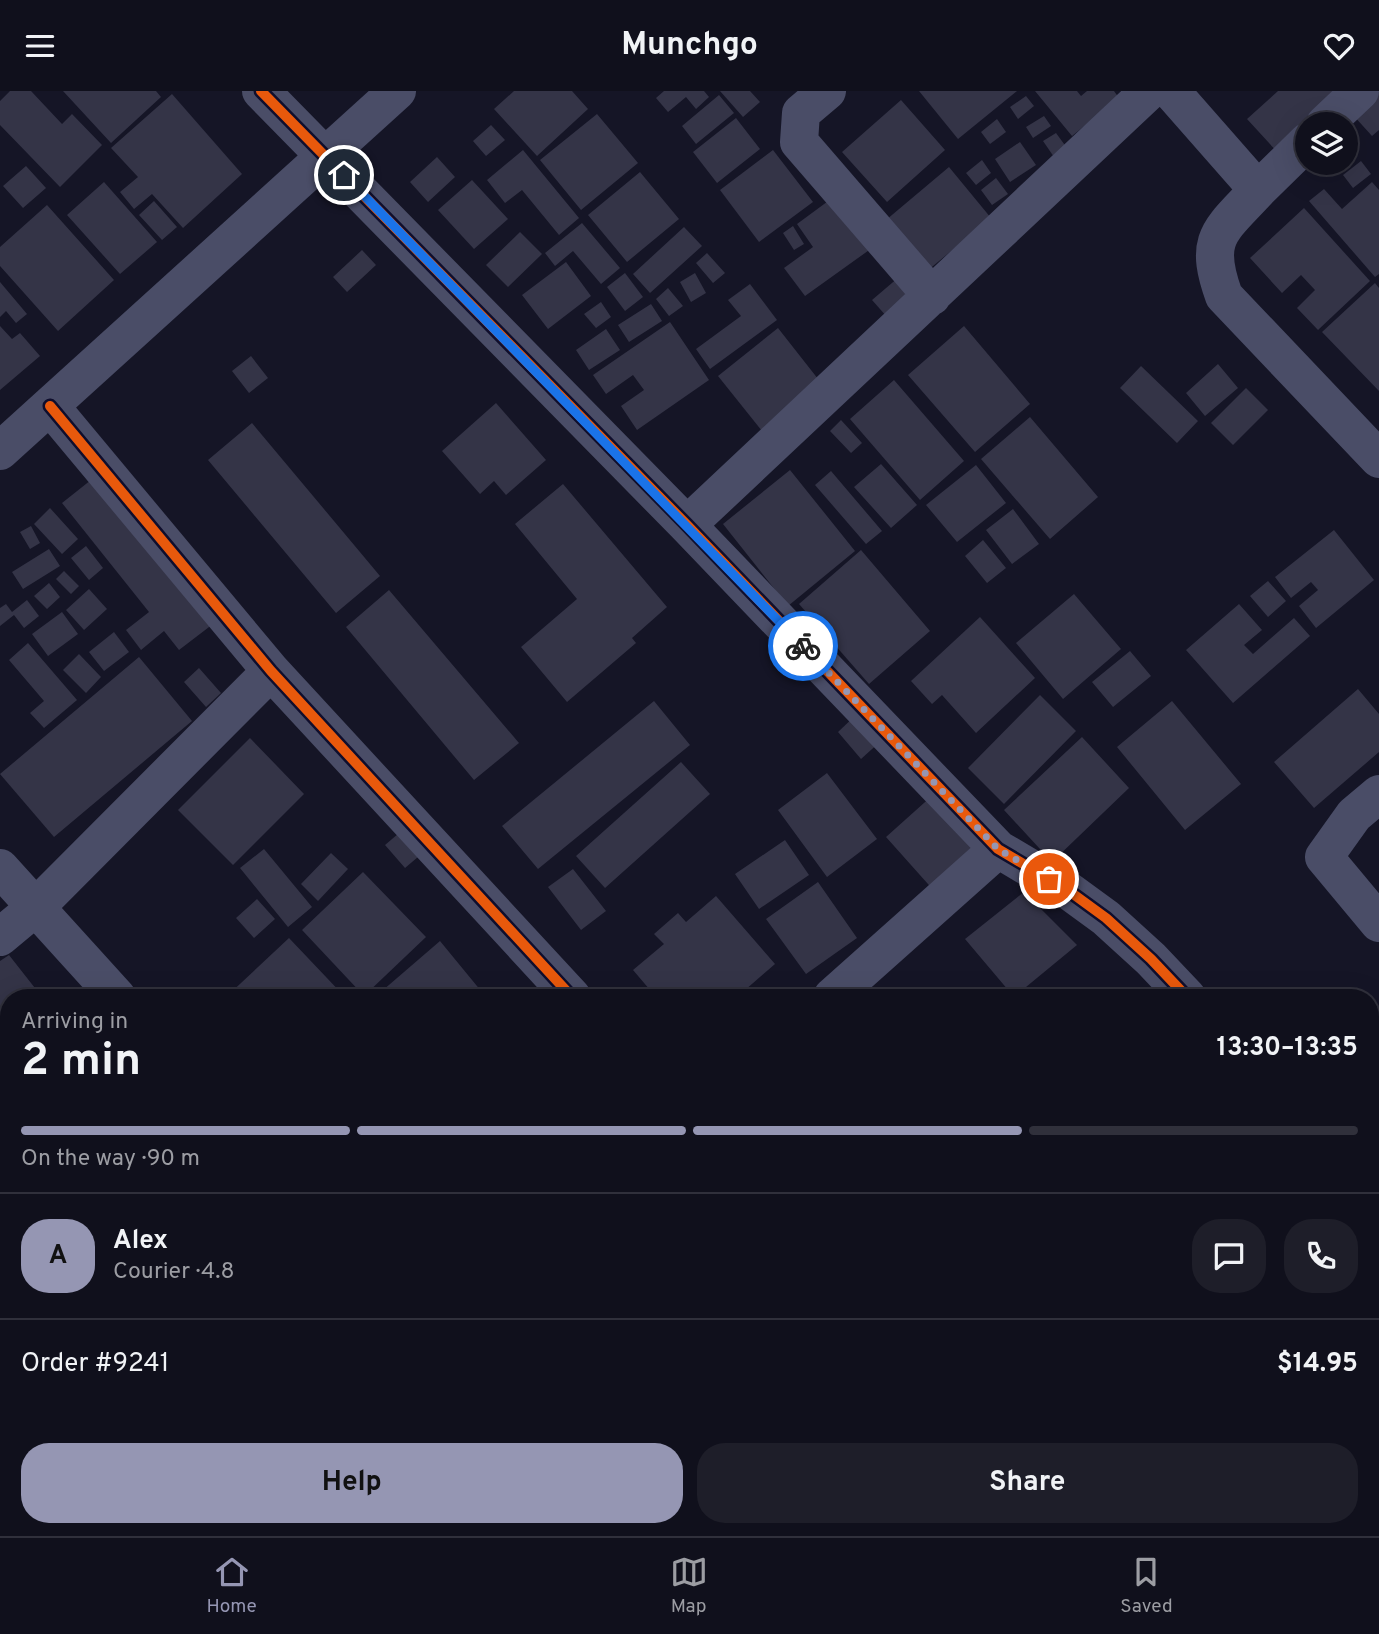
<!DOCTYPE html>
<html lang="en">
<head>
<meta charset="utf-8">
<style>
	body { margin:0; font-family:Overpass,sans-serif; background:#1e1e29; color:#f1f3f6; height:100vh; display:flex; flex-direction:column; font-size:26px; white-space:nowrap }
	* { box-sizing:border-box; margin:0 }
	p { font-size:23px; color:#9c9da3 }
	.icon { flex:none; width:38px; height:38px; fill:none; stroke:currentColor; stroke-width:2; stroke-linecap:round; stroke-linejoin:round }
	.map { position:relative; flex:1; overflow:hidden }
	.drawer { position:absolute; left:0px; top:898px; width:1379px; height:548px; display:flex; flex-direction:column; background:#10101c; border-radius:28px 28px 0 0; box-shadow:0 7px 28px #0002,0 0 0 2px #30303b }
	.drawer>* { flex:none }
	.tools { position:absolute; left:1295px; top:21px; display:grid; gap:14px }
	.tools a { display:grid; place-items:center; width:63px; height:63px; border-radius:50%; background:#10101c; box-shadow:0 7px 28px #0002,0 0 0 2px #30303b; font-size:35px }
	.pin { position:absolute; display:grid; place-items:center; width:60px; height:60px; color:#fff; margin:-30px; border:4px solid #fff; border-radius:50%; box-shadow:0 2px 7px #0007 }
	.courier { position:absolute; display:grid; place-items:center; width:70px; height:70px; margin:-35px; border:5px solid #1a73e8; border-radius:50%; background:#fff; color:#222; box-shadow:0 2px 9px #0007 }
	.head em { font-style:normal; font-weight:700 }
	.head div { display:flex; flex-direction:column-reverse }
	.head { display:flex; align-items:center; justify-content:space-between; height:119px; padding:0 21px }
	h1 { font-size:46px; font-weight:700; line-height:52px }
	.bar { display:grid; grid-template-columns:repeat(4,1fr); gap:10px 7px; align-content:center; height:84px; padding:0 21px }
	.bar i { height:9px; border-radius:5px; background:#30303b }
	.bar .active { background:#9596b3 }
	.bar p { grid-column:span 4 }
	.line { display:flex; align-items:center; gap:18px; padding:0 21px; border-top:2px solid #30303b }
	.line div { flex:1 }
	.round { display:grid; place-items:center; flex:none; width:74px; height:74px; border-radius:28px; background:#1e1e29 }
	.button { display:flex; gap:14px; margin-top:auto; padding:14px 21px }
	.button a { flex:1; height:80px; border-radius:28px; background:#9596b3; color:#111; font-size:28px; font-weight:700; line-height:80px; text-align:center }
	.button a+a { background:#1e1e29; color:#f1f3f6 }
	header { display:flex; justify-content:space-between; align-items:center; height:91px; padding:0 21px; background:#10101c; font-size:32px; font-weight:700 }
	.dock { display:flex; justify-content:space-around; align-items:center; height:98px; border-top:2px solid #30303b; background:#10101c; font-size:19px; color:#9c9da3 }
	.dock a { display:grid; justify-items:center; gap:4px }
	.dock .active { color:#9596b3 }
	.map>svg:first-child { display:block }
	.green { fill:#12332f }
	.building { fill:#343447 }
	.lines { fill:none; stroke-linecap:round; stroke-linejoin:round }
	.minor { stroke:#4a4d67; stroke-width:38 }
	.cycleway-casing { stroke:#0f0e2d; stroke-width:15 }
	.cycleway { stroke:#e8590c; stroke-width:10 }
	.done { stroke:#9596b3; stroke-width:7; stroke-dasharray:0 12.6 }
	.route { stroke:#1a73e8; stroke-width:9 }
</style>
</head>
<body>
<header><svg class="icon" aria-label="menu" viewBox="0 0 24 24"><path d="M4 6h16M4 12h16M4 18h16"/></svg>Munchgo<svg class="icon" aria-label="heart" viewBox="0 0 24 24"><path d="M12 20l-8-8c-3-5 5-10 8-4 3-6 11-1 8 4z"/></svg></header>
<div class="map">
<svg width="1379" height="1445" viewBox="0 0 1379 1445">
	<rect width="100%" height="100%" fill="#151526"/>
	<path class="green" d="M 1379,1045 L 1379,1445 L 922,1445 L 931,1437 L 1370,1437 L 1370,1052 Z"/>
	<path class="building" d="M 10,0 L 31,0 L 62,33 L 72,23 L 102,54 L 60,96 L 0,34 L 0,10 Z
		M 63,0 L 156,0 L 161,6 L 111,52 Z
		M 514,0 L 572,0 L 588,18 L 537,65 L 494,18 Z
		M 664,0 L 704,0 L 709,6 L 696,18 L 686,6 L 668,21 L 656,7 Z
		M 720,0 L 750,0 L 760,11 L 743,26 Z
		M 919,0 L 1017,0 L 958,48 Z
		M 1035,0 L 1077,0 L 1081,5 L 1087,0 L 1114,0 L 1119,7 L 1072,45 Z
		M 1278,0 L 1347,0 L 1279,63 L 1247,28 Z
		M 1379,1 L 1379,39 L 1372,45 L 1353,24 Z
		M 172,3 L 242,83 L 183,137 L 152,103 L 134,118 L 120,101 L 138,86 L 111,57 Z
		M 719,4 L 734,22 L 696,53 L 682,35 Z
		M 1026,5 L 1034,15 L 1018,28 L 1010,16 Z
		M 901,9 L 945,59 L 887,111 L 842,61 Z
		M 597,23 L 638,72 L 581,119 L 540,69 Z
		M 1044,25 L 1051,35 L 1033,47 L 1026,36 Z
		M 736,27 L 760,58 L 717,92 L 693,61 Z
		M 997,28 L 1006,41 L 990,53 L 981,41 Z
		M 491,34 L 505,49 L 486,65 L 473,50 Z
		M 1056,42 L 1067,57 L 1054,66 L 1043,50 Z
		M 1020,51 L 1036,74 L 1010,91 L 995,68 Z
		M 523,59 L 579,127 L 559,144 L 522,99 L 505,112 L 487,89 Z
		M 773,59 L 813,111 L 759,151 L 720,99 Z
		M 437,66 L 455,86 L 428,111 L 410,91 Z
		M 982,69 L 991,82 L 976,94 L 966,82 Z
		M 1361,70 L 1371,83 L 1353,97 L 1343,84 Z
		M 26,75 L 46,97 L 23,117 L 3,95 Z
		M 949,76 L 991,127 L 927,180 L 886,129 Z
		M 640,81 L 679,128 L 627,171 L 588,124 Z
		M 996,87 L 1008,103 L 992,114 L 981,99 Z
		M 472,89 L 508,128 L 474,158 L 438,119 Z
		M 104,91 L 157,151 L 120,183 L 67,124 Z
		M 1372,91 L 1379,99 L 1379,183 L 1375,186 L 1309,110 L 1324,98 L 1342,118 Z
		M 835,105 L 872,157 L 805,205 L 784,177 L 813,156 L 797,133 Z
		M 154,110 L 177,136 L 162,149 L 139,124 Z
		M 47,114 L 114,189 L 58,240 L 0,175 L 0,156 Z
		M 1304,117 L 1370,190 L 1318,239 L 1297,217 L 1315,199 L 1301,184 L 1282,202 L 1250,167 Z
		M 582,132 L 620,177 L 601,193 L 573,160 L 555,175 L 545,162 Z
		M 793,135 L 804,153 L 794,159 L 783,142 Z
		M 684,136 L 702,155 L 650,202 L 633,183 Z
		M 520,141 L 542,163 L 508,196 L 486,174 Z
		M 362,159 L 376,174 L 347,201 L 333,186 Z
		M 707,162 L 725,182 L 713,192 L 696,172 Z
		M 566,171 L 591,205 L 548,238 L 522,204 Z
		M 625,182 L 643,206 L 625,220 L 607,196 Z
		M 695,182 L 706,202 L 691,211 L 680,191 Z
		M 899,186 L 921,211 L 895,235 L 872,209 Z
		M 0,191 L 27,223 L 16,232 L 6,220 L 0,226 Z
		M 1375,192 L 1379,197 L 1379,300 L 1322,241 Z
		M 750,193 L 777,229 L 710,278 L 696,258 L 741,225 L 728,209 Z
		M 668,197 L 683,215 L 669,225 L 656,208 Z
		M 601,211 L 611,226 L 596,237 L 584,223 Z
		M 651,213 L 662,230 L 629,251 L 618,234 Z
		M 670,231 L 709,289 L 637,339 L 621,315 L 644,299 L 633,284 L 606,303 L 593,284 Z
		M 0,235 L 12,248 L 20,242 L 40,265 L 0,299 Z
		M 964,235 L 1030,313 L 975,361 L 908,284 Z
		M 778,237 L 822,293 L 762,340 L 718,285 Z
		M 606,238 L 620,259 L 589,279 L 576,259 Z
		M 251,265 L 268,287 L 249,302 L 232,280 Z
		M 1218,273 L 1238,297 L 1205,325 L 1186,302 Z
		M 1141,275 L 1198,330 L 1177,352 L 1120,297 Z
		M 894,289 L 964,370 L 920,409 L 850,328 Z
		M 1246,297 L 1268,319 L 1233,354 L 1211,332 Z
		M 496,312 L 546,369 L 506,404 L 494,390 L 480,403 L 442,360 Z
		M 1030,326 L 1098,406 L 1050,448 L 981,368 Z
		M 841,329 L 862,352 L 851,362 L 830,340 Z
		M 252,332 L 380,485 L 336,522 L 208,369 Z
		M 881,373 L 917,414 L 891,437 L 854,396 Z
		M 976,374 L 1006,412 L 957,451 L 926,414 Z
		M 790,379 L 855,460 L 788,515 L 723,433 Z
		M 831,380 L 882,440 L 866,453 L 815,394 Z
		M 96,385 L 213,533 L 179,559 L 164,540 L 141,559 L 126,539 L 149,521 L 62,412 Z
		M 563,393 L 667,516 L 632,547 L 636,552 L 567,611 L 521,556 L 577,508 L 515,433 Z
		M 50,417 L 78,448 L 62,463 L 34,433 Z
		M 1013,418 L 1039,453 L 1012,473 L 986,439 Z
		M 31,435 L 40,452 L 30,458 L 20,441 Z
		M 1334,439 L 1374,489 L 1316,537 L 1299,515 L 1318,499 L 1311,491 L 1291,507 L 1275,486 Z
		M 983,449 L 1006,477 L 987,492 L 965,465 Z
		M 86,455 L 103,477 L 89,489 L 71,467 Z
		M 49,458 L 60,475 L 23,498 L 12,481 Z
		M 861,459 L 930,540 L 869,593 L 799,513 Z
		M 64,480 L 79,495 L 71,503 L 56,488 Z
		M 1268,490 L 1286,510 L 1268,526 L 1250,505 Z
		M 49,492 L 60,506 L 47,518 L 34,505 Z
		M 89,498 L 107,518 L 84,539 L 66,519 Z
		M 389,499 L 519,652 L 474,689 L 346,536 Z
		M 1074,503 L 1121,558 L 1063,608 L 1016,552 Z
		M 27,509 L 39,525 L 24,537 L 14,524 L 0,535 L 0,517 L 6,513 L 12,521 Z
		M 1239,513 L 1262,539 L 1244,554 L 1253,563 L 1294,527 L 1310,545 L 1233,612 L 1186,559 Z
		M 62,521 L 78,543 L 48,565 L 32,543 Z
		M 980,526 L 1035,587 L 976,642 L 942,604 L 932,613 L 911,590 Z
		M 114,541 L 129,561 L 104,580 L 89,561 Z
		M 28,552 L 77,609 L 44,637 L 30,622 L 44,610 L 9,569 Z
		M 1130,560 L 1151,585 L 1113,616 L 1092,591 Z
		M 79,563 L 101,586 L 86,602 L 63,579 Z
		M 139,566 L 192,630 L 54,746 L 0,683 Z
		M 199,577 L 221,602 L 206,616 L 184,591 Z
		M 1358,598 L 1379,623 L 1379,661 L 1314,717 L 1274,671 Z
		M 1040,604 L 1076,640 L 1004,713 L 968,677 Z
		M 654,610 L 690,654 L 538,778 L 502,735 Z
		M 1172,610 L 1241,693 L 1185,739 L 1117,656 Z
		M 858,622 L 882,649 L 861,668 L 838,641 Z
		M 1082,646 L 1129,697 L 1052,771 L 1004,719 Z
		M 250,647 L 304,703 L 233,774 L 178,719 Z
		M 681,671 L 710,703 L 605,797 L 576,765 Z
		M 827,682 L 877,748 L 827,786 L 778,719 Z
		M 934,703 L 984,759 L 936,802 L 886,746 Z
		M 405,737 L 425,760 L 405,777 L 385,754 Z
		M 785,749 L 809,784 L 759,818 L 735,783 Z
		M 264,758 L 312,816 L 288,836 L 240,777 Z
		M 331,762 L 348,778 L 318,810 L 301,793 Z
		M 573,778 L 606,820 L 581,839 L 548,796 Z
		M 363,781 L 426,846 L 364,905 L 302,839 Z
		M 818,791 L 857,847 L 806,883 L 766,828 Z
		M 1024,801 L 1077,854 L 1014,906 L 965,848 Z
		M 716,805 L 775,873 L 737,906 L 656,906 L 633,879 L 664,853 L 654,843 L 678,822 L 686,831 Z
		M 257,808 L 275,828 L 254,847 L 236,827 Z
		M 289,847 L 345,906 L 226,906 Z
		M 440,850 L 486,906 L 375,906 Z
		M 9,864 L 42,906 L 9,906 L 9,1012 L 0,1019 L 0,870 Z
		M 9,1047 L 9,1092 L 0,1099 L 0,1054 Z
		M 6,1430 L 9,1437 L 19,1445 L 0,1445 L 0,1435 Z
		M 531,1437 L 544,1437 L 550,1445 L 520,1445 Z"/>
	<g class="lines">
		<path class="minor" d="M 261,0 L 687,434 L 998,758 L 1069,800 L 1106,827 L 1151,868 L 1187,906
			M 827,0 L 801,22 L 799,51 L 932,205
			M 1171,0 L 1258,99 L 1307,51
			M 1325,33 L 1360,0
			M 1258,99 C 1220,140 1203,147 1224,205 L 1379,368
			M 50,315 L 271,580 L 572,906
			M 0,360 L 397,0
			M 687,434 L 1149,0
			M 1379,703 L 1354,724 L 1324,766 L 1379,832
			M 0,777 L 117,906
			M 0,846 L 36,816 L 271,580
			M 832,906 L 998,758
			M 1370,998 L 1379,990
			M 0,1241 L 9,1251
			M 176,1437 L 183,1445
			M 589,1437 L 596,1445
			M 231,1445 L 240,1437
			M 857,1445 L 866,1437"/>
		<defs>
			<path id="cycleway" d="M 261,0 L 687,434 L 998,758 L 1069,800 L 1106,827 L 1151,868 L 1187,906
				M 50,315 L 271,580 L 572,906"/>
		</defs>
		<use href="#cycleway" class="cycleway-casing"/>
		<use href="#cycleway" class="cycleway"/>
	</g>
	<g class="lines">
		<path class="done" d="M 803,555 L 998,758 L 1049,788"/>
		<path class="route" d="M 344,84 L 803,555"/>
	</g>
</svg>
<div class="tools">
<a><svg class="icon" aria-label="layers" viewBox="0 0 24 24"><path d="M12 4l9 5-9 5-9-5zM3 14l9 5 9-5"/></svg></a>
</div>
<div class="pin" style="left:1049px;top:788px;background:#ea580c"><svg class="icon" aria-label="bag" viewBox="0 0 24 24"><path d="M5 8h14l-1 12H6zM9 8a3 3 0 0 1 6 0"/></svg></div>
<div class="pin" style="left:344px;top:84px;background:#1f2937"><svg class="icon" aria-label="home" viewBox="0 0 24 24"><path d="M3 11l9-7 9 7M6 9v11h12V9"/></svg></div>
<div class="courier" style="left:803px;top:555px"><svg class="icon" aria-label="bike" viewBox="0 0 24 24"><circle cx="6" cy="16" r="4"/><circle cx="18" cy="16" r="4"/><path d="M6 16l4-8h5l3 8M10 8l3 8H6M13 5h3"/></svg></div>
<section class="drawer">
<div class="head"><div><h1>2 min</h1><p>Arriving in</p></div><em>13:30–13:35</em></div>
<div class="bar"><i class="active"></i><i class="active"></i><i class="active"></i><i></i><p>On the way · 90 m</p></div>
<div class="line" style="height:126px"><b class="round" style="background:#9596b3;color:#111">A</b><div><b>Alex</b><p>Courier · 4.8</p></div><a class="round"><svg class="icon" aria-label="chat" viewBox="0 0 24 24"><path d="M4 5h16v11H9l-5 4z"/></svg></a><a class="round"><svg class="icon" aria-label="phone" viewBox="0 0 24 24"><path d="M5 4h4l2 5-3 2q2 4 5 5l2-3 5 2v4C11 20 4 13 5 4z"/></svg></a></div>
<div class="line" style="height:91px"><div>Order #9241</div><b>$14.95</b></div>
<div class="button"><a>Help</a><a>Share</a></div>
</section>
</div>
<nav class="dock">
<a class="active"><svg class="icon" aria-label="home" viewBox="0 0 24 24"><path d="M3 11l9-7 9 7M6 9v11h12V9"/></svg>Home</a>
<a><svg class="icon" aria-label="map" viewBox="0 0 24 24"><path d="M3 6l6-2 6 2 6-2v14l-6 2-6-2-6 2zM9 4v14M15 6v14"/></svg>Map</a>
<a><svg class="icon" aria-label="saved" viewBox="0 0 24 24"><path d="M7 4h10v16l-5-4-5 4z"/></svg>Saved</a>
</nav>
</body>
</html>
